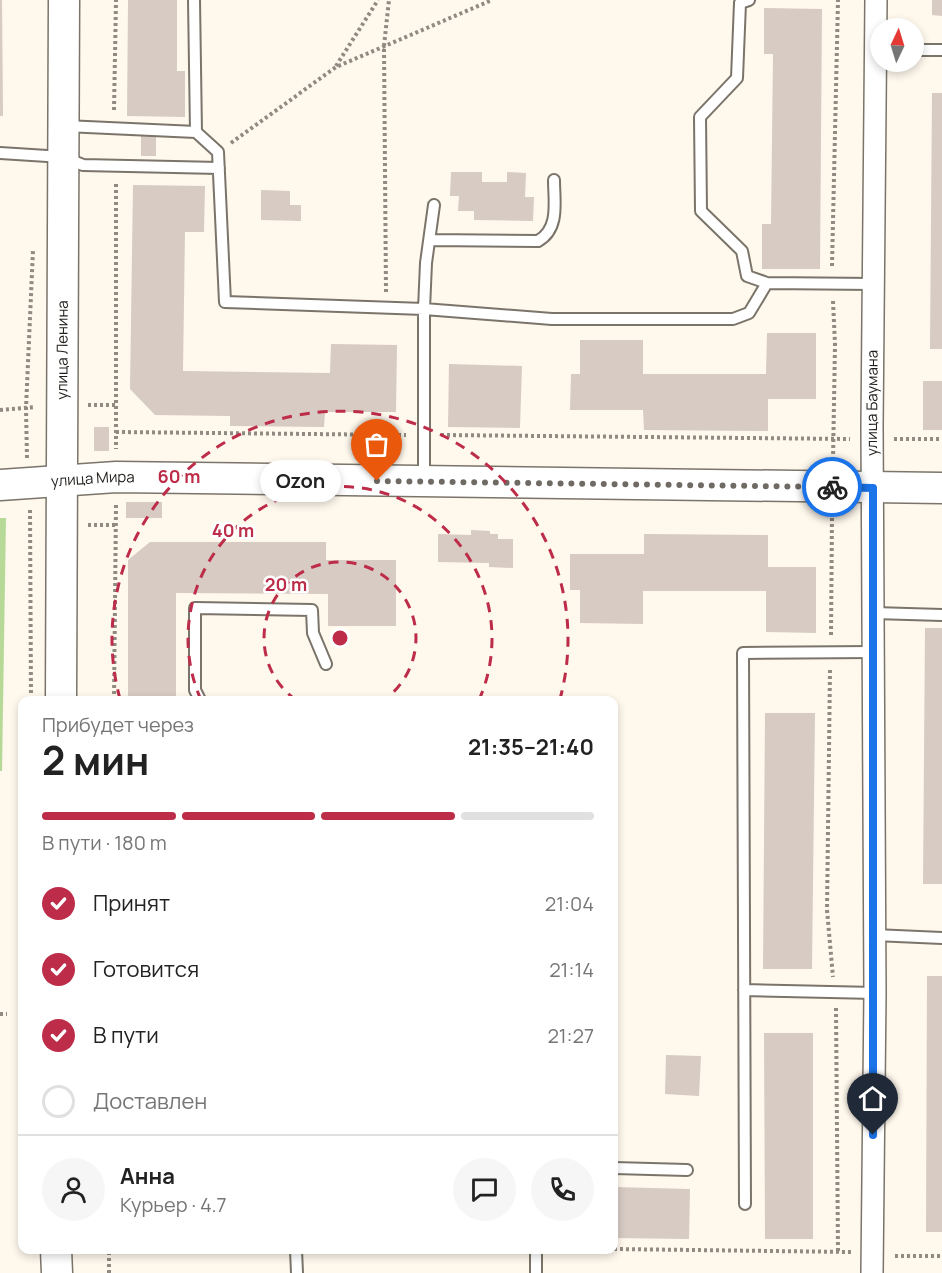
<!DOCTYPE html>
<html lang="ru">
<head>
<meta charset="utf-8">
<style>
	body { margin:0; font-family:Manrope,sans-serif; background:#f6f6f6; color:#222; height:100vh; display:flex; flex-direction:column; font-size:22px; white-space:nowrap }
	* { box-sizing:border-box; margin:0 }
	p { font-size:20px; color:#767676 }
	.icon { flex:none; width:33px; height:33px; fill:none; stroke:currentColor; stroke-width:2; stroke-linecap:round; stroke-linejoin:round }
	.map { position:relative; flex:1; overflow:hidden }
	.sheet { position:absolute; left:18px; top:696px; width:600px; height:558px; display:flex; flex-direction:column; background:#fff; border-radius:12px; box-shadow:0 3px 9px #0003 }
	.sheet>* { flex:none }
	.needle { width:39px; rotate:4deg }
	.fabs { position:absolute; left:870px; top:18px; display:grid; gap:12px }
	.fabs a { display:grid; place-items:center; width:54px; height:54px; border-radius:50%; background:#fff; box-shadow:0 3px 9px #0003; font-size:30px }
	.pin { position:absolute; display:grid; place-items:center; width:51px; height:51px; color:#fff; margin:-62px -26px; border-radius:50% 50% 50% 0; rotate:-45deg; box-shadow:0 0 6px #0007 }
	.pin .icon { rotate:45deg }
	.courier { position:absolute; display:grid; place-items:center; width:60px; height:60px; margin:-30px; border:4px solid #1a73e8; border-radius:50%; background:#fff; color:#222; box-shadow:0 2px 8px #0007 }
	.bubble { position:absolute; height:42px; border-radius:21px; background:#fff; box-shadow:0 3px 9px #0003; font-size:20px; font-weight:700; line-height:42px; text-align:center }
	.headline em { font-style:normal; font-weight:700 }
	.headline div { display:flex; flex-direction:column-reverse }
	.headline { display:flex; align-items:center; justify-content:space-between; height:102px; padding:0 24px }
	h1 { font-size:39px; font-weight:700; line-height:45px }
	.bar { display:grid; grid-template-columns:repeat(4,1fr); gap:9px 6px; align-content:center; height:72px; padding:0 24px }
	.bar i { height:8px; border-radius:4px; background:#e0e0e0 }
	.bar .active { background:#bd2c48 }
	.bar p { grid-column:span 4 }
	.line { display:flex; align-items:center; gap:15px; padding:0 24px; border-top:2px solid #e0e0e0 }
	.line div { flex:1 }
	.round { display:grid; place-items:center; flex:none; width:63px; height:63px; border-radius:32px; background:#f6f6f6 }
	ol { padding:0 24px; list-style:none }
	li { display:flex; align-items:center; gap:18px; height:66px }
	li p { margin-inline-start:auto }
	li .icon { padding:6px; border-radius:50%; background:#bd2c48; color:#fff; stroke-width:4 }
	li:last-child { color:#767676 }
	li i { width:33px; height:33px; border:3px solid #e0e0e0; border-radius:50% }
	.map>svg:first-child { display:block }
	.green { fill:#b6d998 }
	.building { fill:#d7cbc4 }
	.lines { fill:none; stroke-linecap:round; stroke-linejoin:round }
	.lane-casing { stroke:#7a746a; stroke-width:14 }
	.street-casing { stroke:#7a746a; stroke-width:24 }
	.secondary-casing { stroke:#7a746a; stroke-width:33 }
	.path { stroke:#8f8a82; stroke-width:4; stroke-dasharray:3 3; stroke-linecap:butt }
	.lane { stroke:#fff; stroke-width:10 }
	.street { stroke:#fff; stroke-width:21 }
	.secondary { stroke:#fff; stroke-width:30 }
	.done { stroke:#6f6a64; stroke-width:6; stroke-dasharray:0 10.8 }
	.route { stroke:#1a73e8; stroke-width:8 }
	.ring { fill:none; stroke:#bd2c48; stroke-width:3; stroke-dasharray:10 8 }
	.labels { text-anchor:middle; stroke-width:5; stroke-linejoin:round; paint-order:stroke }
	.street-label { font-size:15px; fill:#211e1a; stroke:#fff }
	.centre { fill:#bd2c48; stroke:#fff; stroke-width:3 }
	.ring-label { font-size:18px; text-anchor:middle; font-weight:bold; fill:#bd2c48; stroke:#fff; stroke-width:5; stroke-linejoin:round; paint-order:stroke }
</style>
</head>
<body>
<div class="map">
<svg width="942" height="1273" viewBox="0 0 942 1273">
	<rect width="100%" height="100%" fill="#fff8ed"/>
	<path class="green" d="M 0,518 L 6,518 L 2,771 L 0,771 Z"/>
	<path class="building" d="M 0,0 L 2,0 L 3,116 L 0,116 Z
		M 128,0 L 177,0 L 177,71 L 185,71 L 185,117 L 127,116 Z
		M 932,0 L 942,0 L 942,16 L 932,15 Z
		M 764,8 L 822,9 L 820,269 L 762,269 L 762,224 L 771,224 L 773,54 L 764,54 Z
		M 932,93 L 942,93 L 942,349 L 930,349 Z
		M 156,134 L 156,156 L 141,156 L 141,135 Z
		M 451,172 L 482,172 L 482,182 L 507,182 L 507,172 L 526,173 L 525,197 L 534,197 L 533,221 L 474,220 L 474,211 L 458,211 L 459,196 L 450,196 Z
		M 133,185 L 205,186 L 204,232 L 185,232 L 183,371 L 330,373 L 331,344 L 397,345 L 396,412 L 325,412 L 324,427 L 230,426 L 230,416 L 155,415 L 130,389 Z
		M 261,190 L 290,191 L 290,205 L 301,205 L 301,221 L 261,220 Z
		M 767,333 L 816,333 L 816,399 L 768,399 L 768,431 L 644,430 L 643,410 L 570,410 L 571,374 L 580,374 L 580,340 L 643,340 L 643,374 L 766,374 Z
		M 449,364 L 522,366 L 520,428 L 448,427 Z
		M 923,381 L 942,381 L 942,430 L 923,430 Z
		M 94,427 L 109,427 L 109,451 L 94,451 Z
		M 126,502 L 162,502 L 162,518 L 126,518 Z
		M 471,530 L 490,531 L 490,534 L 498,534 L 498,539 L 513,539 L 513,568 L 489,567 L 489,563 L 438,562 L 438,534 L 471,535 Z
		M 644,534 L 768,535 L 768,567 L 816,567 L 816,633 L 766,632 L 766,591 L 643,591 L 643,624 L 580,623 L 580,590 L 570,590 L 570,554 L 644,554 Z
		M 150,542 L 326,542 L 326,560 L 396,560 L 396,626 L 328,626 L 328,594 L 176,593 L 176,700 L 128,700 L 128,560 Z
		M 925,628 L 942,628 L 942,884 L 923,884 Z
		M 765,713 L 815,713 L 812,969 L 763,969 Z
		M 927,976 L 942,976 L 942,1232 L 926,1232 Z
		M 764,1033 L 813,1033 L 813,1239 L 765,1239 Z
		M 666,1055 L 701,1056 L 699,1096 L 665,1094 Z
		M 614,1187 L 690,1189 L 689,1239 L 614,1238 Z"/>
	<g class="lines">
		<defs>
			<path id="lane" d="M 194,0 L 196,132
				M 749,0 L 740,3 L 737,78 L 700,117 L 701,211 L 742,251 L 747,276 L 767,283 L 874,284
				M 914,50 L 942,50
				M 65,126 L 196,132 L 218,152 L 225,302 L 424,309 L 552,319 L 733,319 L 749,313 L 767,283
				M 0,153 L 63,157 L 83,165 L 219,168
				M 430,240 L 538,241 C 560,229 554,201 554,180
				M 424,478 L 424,309 L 426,263 L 434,205
				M 874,613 L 942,615
				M 200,700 L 195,690 L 195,608 L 312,610 L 313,633 L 326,664
				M 874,935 L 942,938
				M 744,990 L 875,993
				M 614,1168 L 687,1170
				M 745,1204 L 743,653 L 874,652
				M 296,1250 L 297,1273
				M 536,1273 L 536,1250"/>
			<g id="street">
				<path id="s1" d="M 872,1273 L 875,993 L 872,425 L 876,0"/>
			</g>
			<g id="secondary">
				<path id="s2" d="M 0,485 L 116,477 L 942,488"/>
				<path id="s3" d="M 61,700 L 64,0"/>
				<path d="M 56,1250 L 57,1273"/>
			</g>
		</defs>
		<use href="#lane" class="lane-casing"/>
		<use href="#street" class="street-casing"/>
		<use href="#secondary" class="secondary-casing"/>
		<path class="path" d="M 336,66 L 378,0
			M 114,110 L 116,0
			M 231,143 L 336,67 L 492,0
			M 116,184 L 116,449
			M 832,266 L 838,0
			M 386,292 L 384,46 L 389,0
			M 833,301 L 835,344 L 833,461
			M 88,405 L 116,405
			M 0,410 L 35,407
			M 116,432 L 406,435
			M 441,435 L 850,439
			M 894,439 L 942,439
			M 27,458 L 26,408 L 33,250
			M 30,510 L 31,700
			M 88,525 L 116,525
			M 831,635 L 832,514
			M 830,670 L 827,910 L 833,977
			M 114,700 L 116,505
			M 836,1008 L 838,1252
			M 0,1014 L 7,1014
			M 614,1249 L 851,1252
			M 895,1256 L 942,1256
			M 109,1273 L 109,1250"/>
		<use href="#lane" class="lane"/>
		<use href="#street" class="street"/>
		<use href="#secondary" class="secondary"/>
	</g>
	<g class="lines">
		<path class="done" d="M 377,481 L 832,487"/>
		<path class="route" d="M 832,487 L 873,488 L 873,1135"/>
	</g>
	<g class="ring">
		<path d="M296 700A76 76 0 1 1 384 700"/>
		<path d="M201 700A152 152 0 1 1 479 700"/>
		<path d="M120 699A228 228 0 1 1 560 699"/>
	</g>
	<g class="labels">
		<g class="street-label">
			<text dy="5" stroke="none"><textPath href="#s3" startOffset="350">улица Ленина</textPath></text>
			<text dy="5" stroke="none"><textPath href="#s1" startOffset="870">улица Баумана</textPath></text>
			<text dy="5" stroke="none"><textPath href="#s2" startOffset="93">улица Мира</textPath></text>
		</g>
	</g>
	<circle cx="340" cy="638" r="9" class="centre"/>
	<g class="ring-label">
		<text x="179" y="483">60 m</text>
		<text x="233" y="537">40 m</text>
		<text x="286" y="591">20 m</text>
	</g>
</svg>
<div class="fabs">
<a><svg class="needle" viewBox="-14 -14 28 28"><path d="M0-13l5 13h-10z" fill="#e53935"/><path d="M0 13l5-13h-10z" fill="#767676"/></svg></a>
</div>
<div class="pin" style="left:377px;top:481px;background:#ea580c"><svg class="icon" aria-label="bag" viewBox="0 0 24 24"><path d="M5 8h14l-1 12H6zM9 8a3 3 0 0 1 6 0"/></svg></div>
<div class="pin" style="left:873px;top:1135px;background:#1f2937"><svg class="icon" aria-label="home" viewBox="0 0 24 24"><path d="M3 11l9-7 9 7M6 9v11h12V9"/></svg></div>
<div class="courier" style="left:832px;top:487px"><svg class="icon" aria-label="bike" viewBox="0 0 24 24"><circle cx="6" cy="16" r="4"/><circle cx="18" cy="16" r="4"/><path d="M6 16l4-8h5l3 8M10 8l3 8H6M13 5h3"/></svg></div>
<div class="bubble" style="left:260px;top:460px;width:81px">Ozon</div>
<section class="sheet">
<div class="headline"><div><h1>2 мин</h1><p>Прибудет через</p></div><em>21:35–21:40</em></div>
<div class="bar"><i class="active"></i><i class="active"></i><i class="active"></i><i></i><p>В пути · 180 m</p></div>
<ol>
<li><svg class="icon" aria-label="check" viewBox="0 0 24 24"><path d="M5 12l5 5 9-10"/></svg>Принят<p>21:04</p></li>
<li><svg class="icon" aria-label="check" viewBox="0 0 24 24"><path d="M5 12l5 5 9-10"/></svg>Готовится<p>21:14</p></li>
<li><svg class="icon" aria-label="check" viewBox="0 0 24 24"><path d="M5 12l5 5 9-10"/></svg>В пути<p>21:27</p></li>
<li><i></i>Доставлен</li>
</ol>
<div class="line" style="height:108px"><a class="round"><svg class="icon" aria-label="person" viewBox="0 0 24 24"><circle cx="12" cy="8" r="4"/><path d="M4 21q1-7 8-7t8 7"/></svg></a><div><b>Анна</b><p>Курьер · 4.7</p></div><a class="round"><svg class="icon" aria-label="chat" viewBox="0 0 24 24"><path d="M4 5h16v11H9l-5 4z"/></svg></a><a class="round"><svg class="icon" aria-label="phone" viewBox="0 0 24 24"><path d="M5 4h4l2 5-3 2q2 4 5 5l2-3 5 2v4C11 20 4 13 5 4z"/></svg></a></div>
</section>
</div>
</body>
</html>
